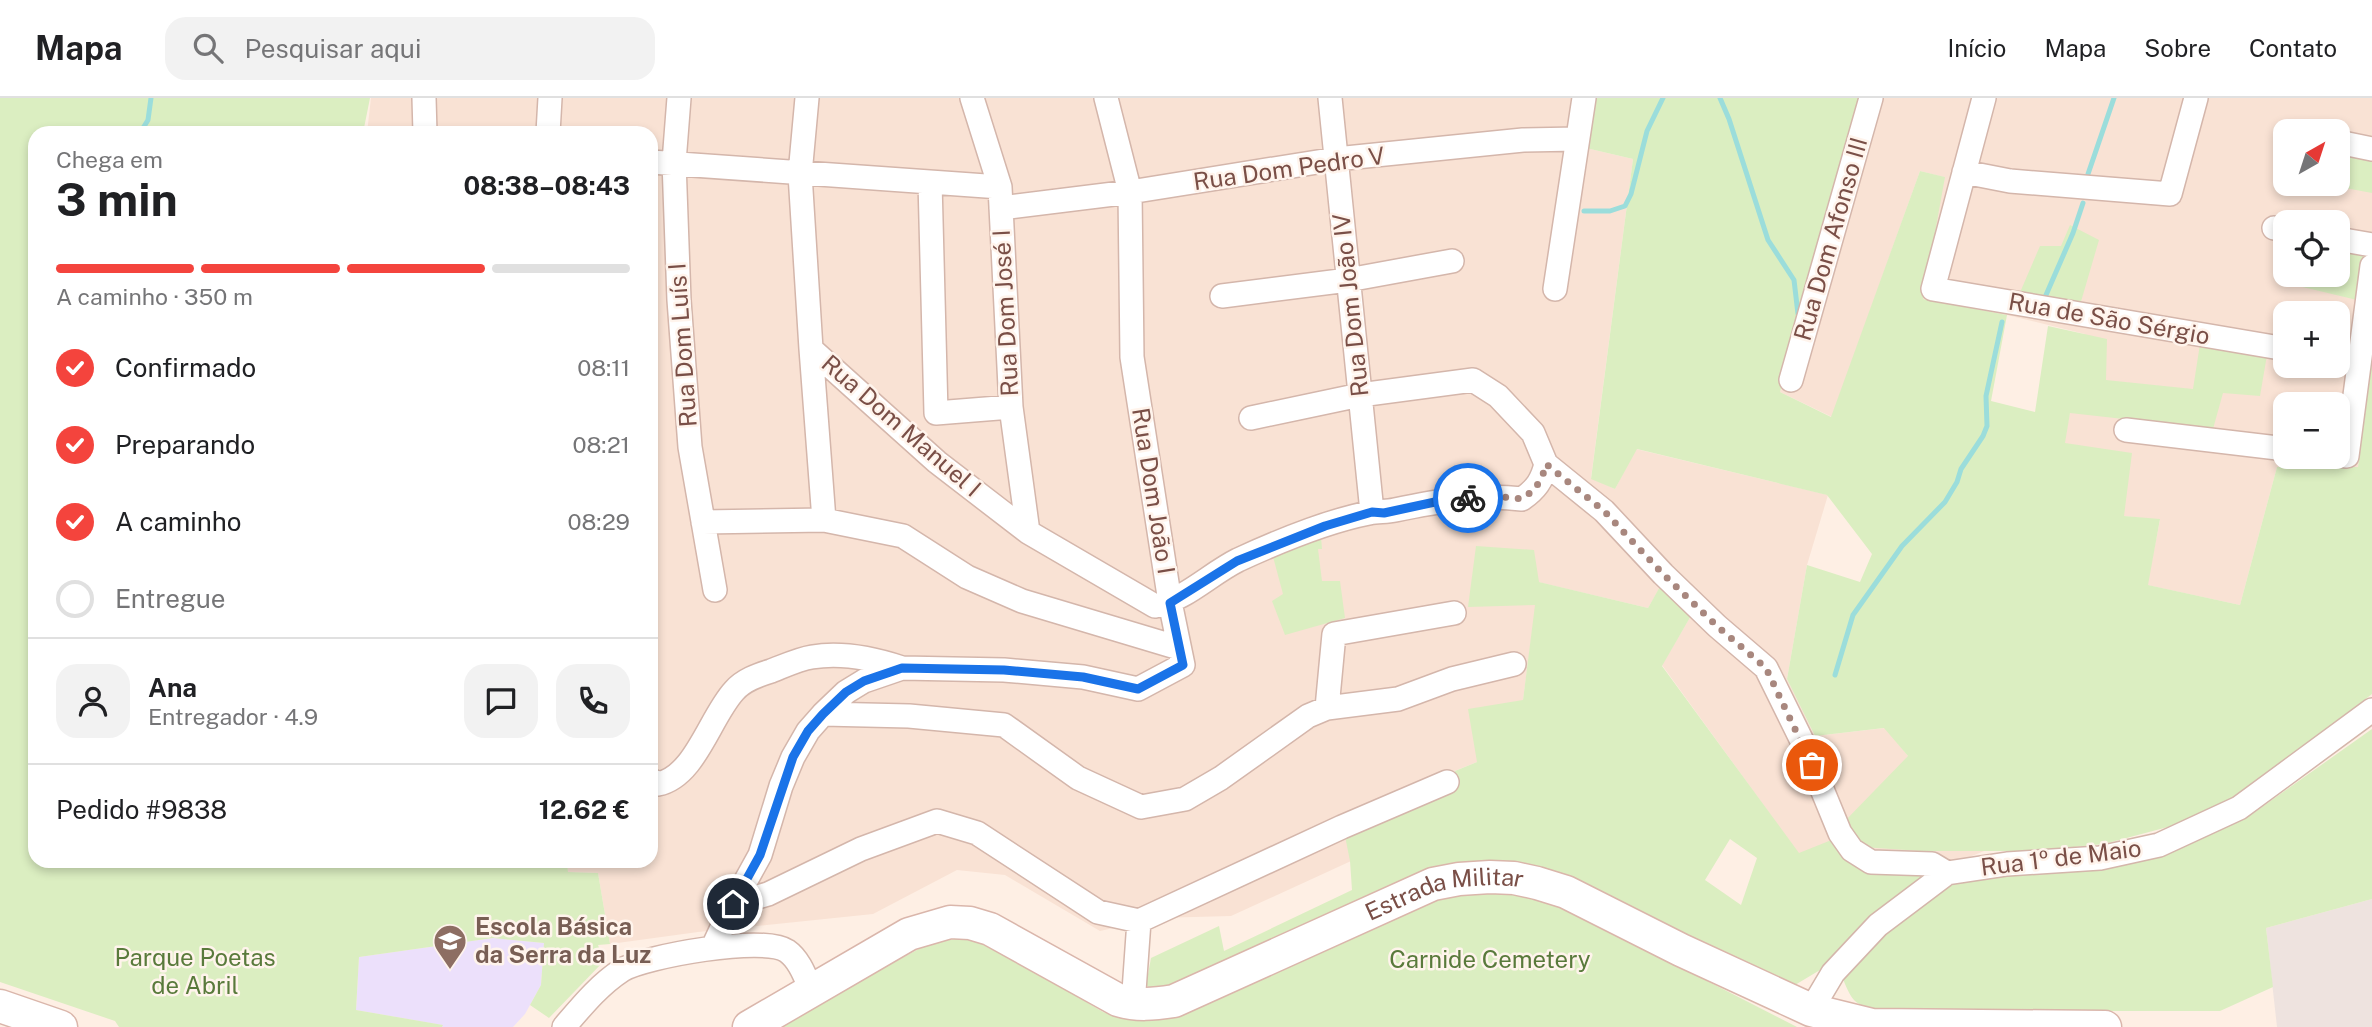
<!DOCTYPE html>
<html lang="pt">
<head>
<meta charset="utf-8">
<style>
	body { margin:0; font-family:"Public Sans",sans-serif; background:#f2f2f2; color:#202124; height:100vh; display:flex; flex-direction:column; font-size:26px; white-space:nowrap }
	* { box-sizing:border-box; margin:0 }
	p { font-size:23px; color:#757577 }
	.icon { flex:none; width:38px; height:38px; fill:none; stroke:currentColor; stroke-width:2; stroke-linecap:round; stroke-linejoin:round }
	.map { position:relative; flex:1; overflow:hidden }
	.sheet { position:absolute; left:28px; top:28px; width:630px; height:742px; display:flex; flex-direction:column; background:#fff; border-radius:21px; box-shadow:0 4px 10px #0003 }
	.sheet>* { flex:none }
	.needle { width:46px; rotate:39deg }
	.buttons { position:absolute; left:2273px; top:21px; display:grid; gap:14px }
	.buttons a { display:grid; place-items:center; width:77px; height:77px; border-radius:14px; background:#fff; box-shadow:0 4px 10px #0003; font-size:35px }
	.pin { position:absolute; display:grid; place-items:center; width:60px; height:60px; color:#fff; margin:-30px; border:4px solid #fff; border-radius:50%; box-shadow:0 2px 7px #0007 }
	.courier { position:absolute; display:grid; place-items:center; width:70px; height:70px; margin:-35px; border:5px solid #1a73e8; border-radius:50%; background:#fff; color:#222; box-shadow:0 2px 9px #0007 }
	.head em { font-style:normal; font-weight:700 }
	.head div { display:flex; flex-direction:column-reverse }
	.head { display:flex; align-items:center; justify-content:space-between; height:119px; padding:0 28px }
	h1 { font-size:46px; font-weight:700; line-height:52px }
	.bar { display:grid; grid-template-columns:repeat(4,1fr); gap:10px 7px; align-content:center; height:84px; padding:0 28px }
	.bar i { height:9px; border-radius:5px; background:#e0e0e0 }
	.bar .selected { background:#f4443d }
	.bar p { grid-column:span 4 }
	.line { display:flex; align-items:center; gap:18px; padding:0 28px; border-top:2px solid #e0e0e0 }
	.line div { flex:1 }
	.round { display:grid; place-items:center; flex:none; width:74px; height:74px; border-radius:21px; background:#f2f2f2 }
	ol { padding:0 28px; list-style:none }
	li { display:flex; align-items:center; gap:21px; height:77px }
	li p { margin-inline-start:auto }
	li .icon { padding:7px; border-radius:50%; background:#f4443d; color:#fff; stroke-width:4 }
	li:last-child { color:#757577 }
	li i { width:38px; height:38px; border:4px solid #e0e0e0; border-radius:50% }
	header { display:flex; align-items:center; gap:42px; box-sizing:border-box; height:98px; padding:0 35px; background:#fff; border-bottom:2px solid #e0e0e0 }
	header strong { font-size:33px }
	nav { display:flex; gap:38px; margin-inline-start:auto; font-size:24px }
	.search { width:490px; height:63px; background:#f2f2f2; display:flex; align-items:center; gap:18px; box-sizing:border-box; padding:0 24px; border-radius:21px; color:#757577; font-size:26px }
	.map>svg:first-child { display:block }
	.residential { fill:#f9e2d4; fill-rule:evenodd }
	.industrial { fill:#eee3df }
	.education { fill:#ece0fb }
	.green { fill:#dbeec1; fill-rule:evenodd }
	.lines { fill:none; stroke-linecap:round; stroke-linejoin:round }
	.stream { stroke:#9bdddb; stroke-width:5 }
	.street-casing { stroke:#d4b6ab; stroke-width:26 }
	.secondary-casing { stroke:#dab6ab; stroke-width:35 }
	.street { stroke:#fff; stroke-width:23 }
	.secondary { stroke:#fff; stroke-width:32 }
	.done { stroke:#a8877e; stroke-width:7; stroke-dasharray:0 12.6 }
	.route { stroke:#1a73e8; stroke-width:9 }
	.labels { text-anchor:middle; stroke-width:5; stroke-linejoin:round; paint-order:stroke }
	.street-label { font-size:24px; fill:#7a4f47; stroke:#fff4ec }
	.education-label { font-size:24px; font-weight:bold; fill:#785e54; stroke:#fff4ec; text-anchor:start }
	.park-label { font-size:24px; fill:#597a3b; stroke:#fff4ec }
</style>
</head>
<body>
<header>
<strong>Mapa</strong>
<div class="search"><svg class="icon" aria-label="search" viewBox="0 0 24 24"><circle cx="10" cy="10" r="6"/><path d="M15 15l6 6"/></svg>Pesquisar aqui</div>
<nav><a>Início</a><a>Mapa</a><a>Sobre</a><a>Contato</a></nav>
</header>
<div class="map">
<svg width="2372" height="929" viewBox="0 0 2372 929">
	<rect width="100%" height="100%" fill="#feefe4"/>
	<path class="residential" d="M 371,0 L 1595,0 L 1586,50 L 1633,61 L 1591,380 L 1615,391 L 1636,351 L 1828,397 L 1807,467 L 1787,581 L 1815,638 L 1885,630 L 1908,658 L 1921,753 L 1984,753 L 1924,778 L 1894,775 L 1799,756 L 1662,567 L 1692,516 L 1662,486 L 1648,510 L 1538,484 L 1477,448 L 1469,508 L 1536,506 L 1523,602 L 1477,664 L 1342,718 L 1362,758 L 1231,818 L 1157,820 L 1100,833 L 1005,777 L 957,772 L 873,816 L 698,834 L 610,846 L 598,775 L 568,774 L 567,763 L 651,763 L 651,35 L 367,35 Z
		M 1864,0 L 2372,0 L 2372,263 L 2358,370 L 2277,369 L 2240,507 L 2147,487 L 2160,422 L 2124,418 L 2064,345 L 2085,236 L 2007,217 L 1922,201 L 1944,79 L 1920,73 L 1832,319 L 1780,294 ZM 2286,33 L 2338,33 L 2338,86 L 2286,86 ZM 2286,124 L 2338,124 L 2338,177 L 2286,177 ZM 2286,215 L 2338,215 L 2338,268 L 2286,268 ZM 2286,306 L 2338,306 L 2338,359 L 2286,359 Z"/>
	<path class="industrial" d="M 2372,801 L 2372,929 L 2277,929 L 2266,830 Z"/>
	<path class="education" d="M 493,840 L 544,845 L 541,887 L 525,916 L 513,929 L 442,929 L 442,927 L 356,912 L 359,859 Z"/>
	<path class="green" d="M 0,0 L 370,0 L 363,35 L 35,35 L 35,763 L 567,763 L 568,774 L 598,775 L 610,846 L 598,847 L 604,863 L 549,920 L 530,907 L 541,887 L 544,845 L 493,840 L 359,859 L 356,912 L 443,927 L 442,929 L 119,929 L 115,923 L 0,884 Z
		M 1595,0 L 1864,0 L 1780,294 L 1831,319 L 1920,73 L 1945,79 L 1923,201 L 2007,217 L 1991,303 L 2035,314 L 2048,228 L 2107,241 L 2106,282 L 2193,291 L 2200,246 L 2267,257 L 2260,298 L 2223,295 L 2213,331 L 2070,315 L 2065,345 L 2132,355 L 2124,418 L 2160,421 L 2148,487 L 2240,507 L 2277,369 L 2358,369 L 2372,263 L 2372,596 L 2230,706 L 2179,726 L 2104,746 L 2033,753 L 1921,753 L 1862,749 L 1842,726 L 1908,658 L 1884,630 L 1815,638 L 1787,581 L 1807,467 L 1860,484 L 1872,456 L 1827,397 L 1637,351 L 1615,391 L 1591,381 L 1633,61 L 1586,50 Z
		M 2338,51 L 2372,56 L 2372,95 L 2324,86 L 2338,86 Z
		M 2070,127 L 2099,142 L 2080,207 L 2018,199 L 2040,148 L 2061,148 Z
		M 2338,149 L 2359,153 L 2364,158 L 2357,202 L 2290,186 L 2293,177 L 2338,177 Z
		M 1321,439 L 1322,451 L 1318,451 L 1322,483 L 1340,483 L 1345,520 L 1285,537 L 1272,503 L 1283,496 L 1272,455 Z
		M 1476,448 L 1534,452 L 1539,484 L 1648,510 L 1662,485 L 1692,516 L 1662,568 L 1799,755 L 1834,741 L 1894,775 L 1924,778 L 1836,856 L 1820,872 L 1795,887 L 1782,885 L 1534,769 L 1158,893 L 1153,892 L 1146,887 L 1151,860 L 1219,828 L 1224,853 L 1352,792 L 1350,763 L 1345,738 L 1446,696 L 1455,673 L 1477,664 L 1468,611 L 1523,602 L 1535,507 L 1468,509 ZM 1730,741 L 1757,760 L 1741,807 L 1705,782 Z
		M 2372,631 L 2372,801 L 2266,830 L 2273,889 L 2220,913 L 1877,913 C 1854,906 1852,903 1843,881 L 1851,864 L 1899,821 L 1945,789 L 1977,778 L 2178,750 L 2255,714 Z
		M 1479,793 L 1507,795 L 1553,804 L 1797,929 L 773,929 L 930,845 L 961,840 L 991,847 L 1103,914 L 1133,922 L 1166,921 L 1435,802 Z"/>
	<g class="lines">
		<path class="stream" d="M 1720,0 L 1729,21 L 1768,142 L 1794,182 L 1798,216
			M 140,35 L 148,22 L 151,0
			M 2088,76 L 2114,0
			M 1584,113 L 1610,113 L 1625,108 L 1631,96 L 1647,33 L 1663,0
			M 2046,197 L 2073,135 L 2083,105
			M 1835,577 L 1853,517 L 1902,448 L 1945,404 L 1957,384 L 1961,371 L 1983,338 L 1987,328 L 1986,298 L 2002,224"/>
		<defs>
			<path id="street" d="M 424,0 L 425,35
				M 679,0 L 674,64 L 679,202 L 690,349 L 715,492
				M 807,0 L 800,76 L 811,251 L 937,364 L 1028,434 L 1155,508 C 1186,501 1210,476 1238,462 C 1277,444 1328,423 1369,415 C 1378,413 1386,414 1395,412 C 1438,403 1478,396 1522,401 C 1536,391 1542,383 1546,366
				M 972,0 L 1000,89 L 1011,309 L 1028,434
				M 1330,0 L 1372,414
				M 1984,0 L 1933,191 L 2286,251
				M 548,35 L 550,0
				M 2338,44 L 2372,51
				M 651,64 L 1000,89
				M 1964,74 L 2010,83 L 2170,96 L 2196,0
				M 930,84 L 936,315 L 1011,309
				M 1001,110 L 1130,94 L 1336,61 L 1523,42 L 1577,41
				M 2274,130 L 2286,132
				M 2338,141 L 2372,147
				M 1555,191 L 1584,0
				M 1222,198 L 1348,182 L 1452,163
				M 811,251 L 824,422
				M 1791,282 L 1871,0
				M 1251,320 L 1360,297 L 1473,282 L 1498,298 L 1533,335 L 1546,366 L 1604,413 L 1663,476 L 1717,528 L 1766,570 L 1803,645 L 1840,735 L 1852,752 L 1871,764 L 1932,766 L 1947,775
				M 2126,332 L 2286,351
				M 2338,357 L 2347,358 L 2372,168
				M 703,424 L 824,422 L 903,438 L 967,479 L 1022,503 L 1179,550
				M 1327,610 L 1334,536 L 1454,515
				M 823,616 L 909,618 L 1004,627 L 1078,680 L 1141,709 L 1185,701 L 1221,680 L 1308,618 L 1327,610 L 1398,601 L 1452,581 L 1514,566
				M 651,682 L 658,686 C 695,679 710,619 734,593 C 743,582 758,577 771,573 C 784,568 799,561 812,559 C 842,554 875,561 902,570
				M 733,806 L 768,796 L 861,751 L 937,723 L 977,735 L 1098,814 L 1139,823 L 1342,729 L 1447,684
				M 713,849 L 733,806 L 760,757 L 781,688 L 793,659 L 808,633 L 823,616 L 846,594 L 864,583 L 902,570 L 1004,572 L 1083,579 L 1138,591 L 1183,567 L 1170,504 L 1132,259 L 1130,94 L 1106,0
				M 1133,907 L 1139,823
				M 1811,912 L 1833,875 L 1878,827 L 1947,775 L 2007,766 L 2100,760 L 2159,747 L 2239,710 L 2372,612
				M 564,929 C 582,908 599,887 622,872 C 646,858 764,837 787,853 C 800,862 806,881 812,894"/>
			<g id="secondary">
				<path d="M 0,908 L 61,929"/>
				<path id="s1" d="M 749,929 L 909,836 L 950,824 L 970,825 L 990,831 L 1118,902 C 1137,908 1154,906 1174,903 L 1433,786 L 1459,781 L 1490,779 L 1514,780 L 1537,785 L 1566,794 L 1681,852 L 1811,912 L 1872,927 L 2105,929"/>
			</g>
		</defs>
		<use href="#street" class="street-casing"/>
		<use href="#secondary" class="secondary-casing"/>
		<use href="#street" class="street"/>
		<use href="#secondary" class="secondary"/>
	</g>
	<g class="lines">
		<path class="done" d="M 1468,400 L 1495,398 L 1522,401 C 1536,391 1542,383 1546,366 L 1604,413 L 1663,476 L 1717,528 L 1766,570 L 1812,667"/>
		<path class="route" d="M 733,806 L 760,757 L 793,659 L 808,633 L 823,616 L 846,594 L 864,583 L 902,570 L 1004,572 L 1083,579 L 1138,591 L 1183,567 L 1170,505 L 1237,463 L 1325,428 L 1372,414 L 1384,415 L 1449,401 L 1468,400"/>
	</g>
	<defs>
		<symbol id="school-pin" viewBox="-11 -11 22 30"><path d="M0 17L-7.5 6A9.5 9.5 0 1 1 7.5 6Z" fill="#8d6e63" stroke="#fff4ec"/><path d="M0-5L7-2L0 1L-7-2ZM-4 1L0 2.5L4 1V4Q0 6-4 4Z" fill="#fff"/></symbol>
	</defs>
	<g fill-rule="evenodd">
		<use href="#school-pin" x="431" y="824" width="38" height="52"/>
	</g>
	<g class="labels">
		<g class="street-label">
			<text transform="translate(1289 71) rotate(-8)" y="8">Rua Dom Pedro V</text>
			<text transform="translate(1831 141) rotate(-74)" y="8">Rua Dom Afonso III</text>
			<text transform="translate(1351 207) rotate(-96)" y="8">Rua Dom João IV</text>
			<text transform="translate(1006 215) rotate(-93)" y="8">Rua Dom José I</text>
			<text transform="translate(2109 221) rotate(10)" y="8">Rua de São Sérgio</text>
			<text transform="translate(683 247) rotate(-94)" y="8">Rua Dom Luís I</text>
			<text transform="translate(901 328) rotate(41)" y="8">Rua Dom Manuel I</text>
			<text transform="translate(1153 393) rotate(81)" y="8">Rua Dom João I</text>
			<text transform="translate(2061 760) rotate(-7)" y="8">Rua 1º de Maio</text>
			<text dy="8" stroke="none"><textPath href="#s1" startOffset="765">Estrada Militar</textPath></text>
		</g>
		<g class="education-label">
			<text x="475" y="837">Escola Básica<tspan x="475" dy="28">da Serra da Luz</tspan></text>
		</g>
		<g class="park-label">
			<text x="195" y="868">Parque Poetas<tspan x="195" dy="28">de Abril</tspan></text>
			<text x="1490" y="870">Carnide Cemetery</text>
		</g>
	</g>
</svg>
<div class="buttons">
<a><svg class="needle" viewBox="-14 -14 28 28"><path d="M0-13l5 13h-10z" fill="#e53935"/><path d="M0 13l5-13h-10z" fill="#757577"/></svg></a>
<a><svg class="icon" aria-label="locate" viewBox="0 0 24 24"><circle cx="12" cy="12" r="6"/><path d="M12 2v4M12 18v4M2 12h4M18 12h4"/></svg></a>
<a>+</a>
<a>−</a>
</div>
<div class="pin" style="left:1812px;top:667px;background:#ea580c"><svg class="icon" aria-label="bag" viewBox="0 0 24 24"><path d="M5 8h14l-1 12H6zM9 8a3 3 0 0 1 6 0"/></svg></div>
<div class="pin" style="left:733px;top:806px;background:#1f2937"><svg class="icon" aria-label="home" viewBox="0 0 24 24"><path d="M3 11l9-7 9 7M6 9v11h12V9"/></svg></div>
<div class="courier" style="left:1468px;top:400px"><svg class="icon" aria-label="bike" viewBox="0 0 24 24"><circle cx="6" cy="16" r="4"/><circle cx="18" cy="16" r="4"/><path d="M6 16l4-8h5l3 8M10 8l3 8H6M13 5h3"/></svg></div>
<section class="sheet">
<div class="head"><div><h1>3 min</h1><p>Chega em</p></div><em>08:38–08:43</em></div>
<div class="bar"><i class="selected"></i><i class="selected"></i><i class="selected"></i><i></i><p>A caminho · 350 m</p></div>
<ol>
<li><svg class="icon" aria-label="check" viewBox="0 0 24 24"><path d="M5 12l5 5 9-10"/></svg>Confirmado<p>08:11</p></li>
<li><svg class="icon" aria-label="check" viewBox="0 0 24 24"><path d="M5 12l5 5 9-10"/></svg>Preparando<p>08:21</p></li>
<li><svg class="icon" aria-label="check" viewBox="0 0 24 24"><path d="M5 12l5 5 9-10"/></svg>A caminho<p>08:29</p></li>
<li><i></i>Entregue</li>
</ol>
<div class="line" style="height:126px"><a class="round"><svg class="icon" aria-label="person" viewBox="0 0 24 24"><circle cx="12" cy="8" r="4"/><path d="M4 21q1-7 8-7t8 7"/></svg></a><div><b>Ana</b><p>Entregador · 4.9</p></div><a class="round"><svg class="icon" aria-label="chat" viewBox="0 0 24 24"><path d="M4 5h16v11H9l-5 4z"/></svg></a><a class="round"><svg class="icon" aria-label="phone" viewBox="0 0 24 24"><path d="M5 4h4l2 5-3 2q2 4 5 5l2-3 5 2v4C11 20 4 13 5 4z"/></svg></a></div>
<div class="line" style="height:91px"><div>Pedido #9838</div><b>12.62 €</b></div>
</section>
</div>
</body>
</html>
